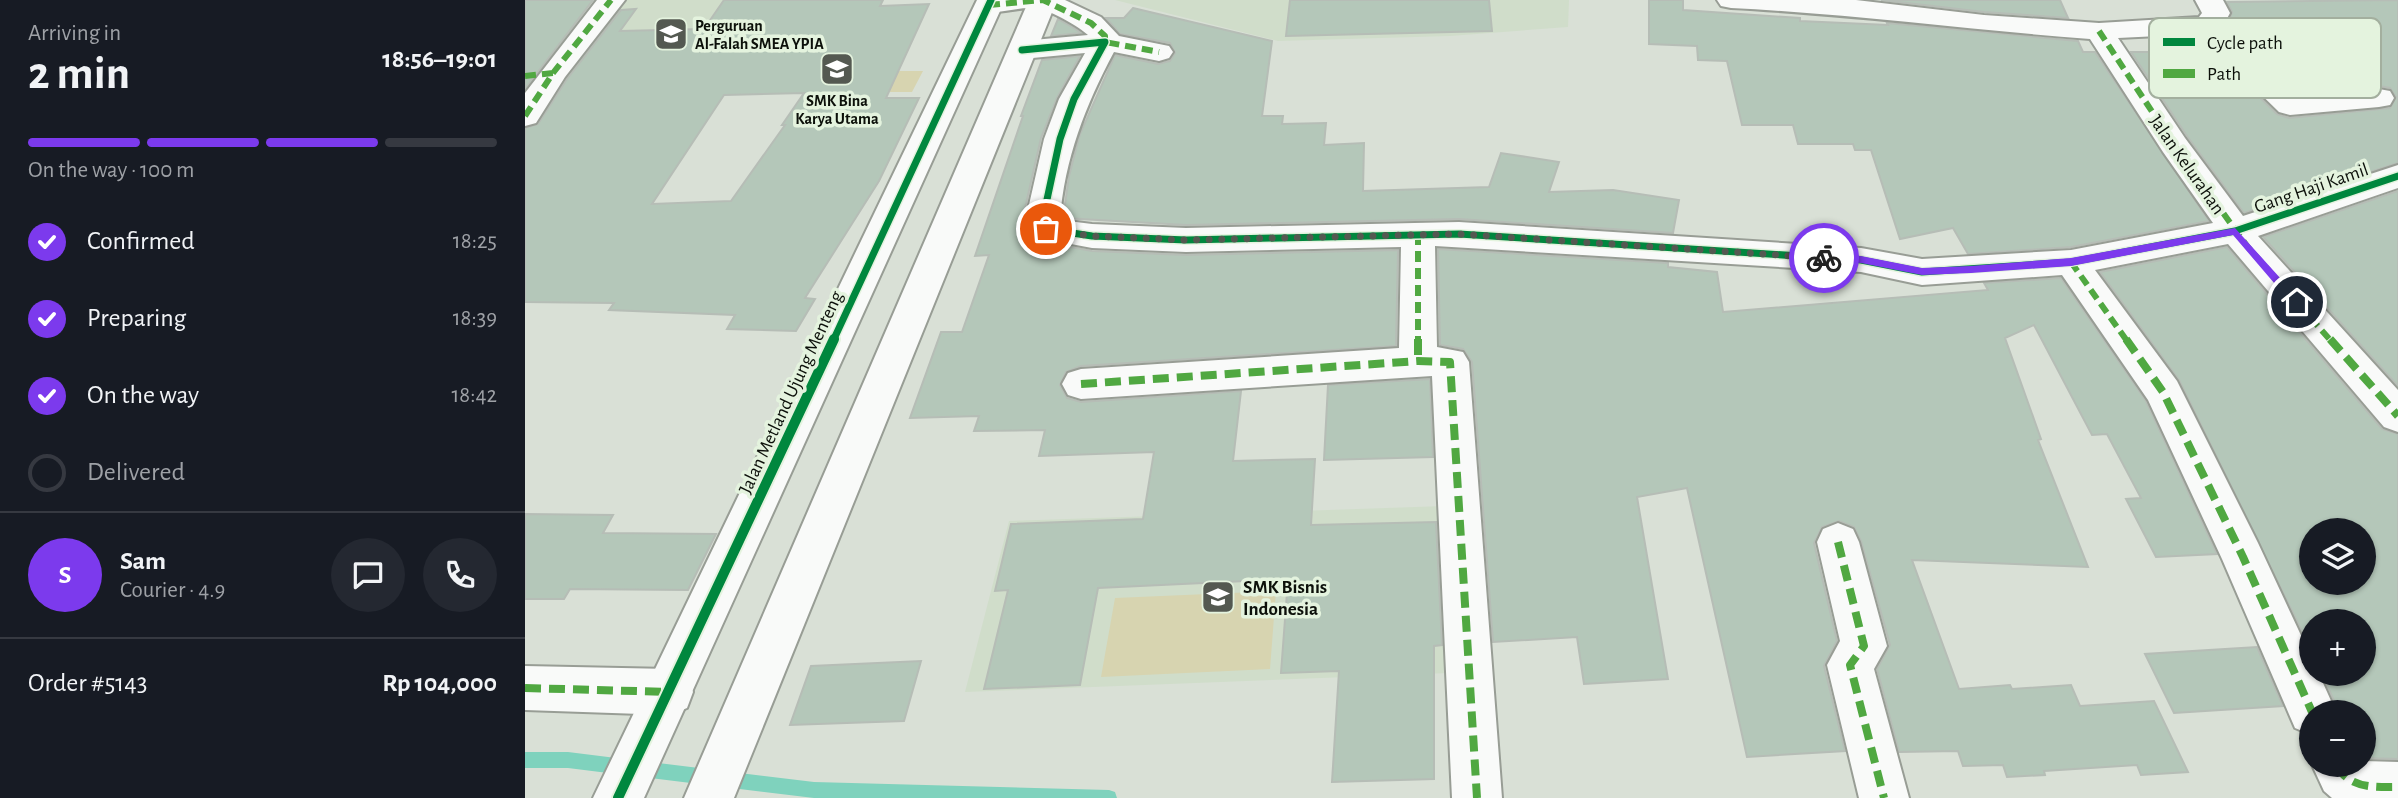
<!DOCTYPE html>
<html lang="en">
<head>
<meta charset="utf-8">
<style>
	body { margin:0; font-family:"Alegreya Sans",sans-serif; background:#242831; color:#f1f3f6; height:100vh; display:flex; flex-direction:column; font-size:26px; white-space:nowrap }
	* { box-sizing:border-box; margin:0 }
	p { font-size:23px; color:#9ea1a6 }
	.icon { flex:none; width:38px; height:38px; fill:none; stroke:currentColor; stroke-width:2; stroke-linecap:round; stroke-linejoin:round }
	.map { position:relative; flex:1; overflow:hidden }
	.drawer { display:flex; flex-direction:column; background:#171b24; width:525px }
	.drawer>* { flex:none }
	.controls { position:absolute; left:1774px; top:518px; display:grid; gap:14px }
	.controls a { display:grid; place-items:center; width:77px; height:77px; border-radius:50%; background:#171b24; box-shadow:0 2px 5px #0004; font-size:35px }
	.pin { position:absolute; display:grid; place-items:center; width:60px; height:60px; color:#fff; margin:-30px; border:4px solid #fff; border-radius:50%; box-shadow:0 2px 7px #0007 }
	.courier { position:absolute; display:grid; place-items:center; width:70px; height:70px; margin:-35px; border:5px solid #7c3aed; border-radius:50%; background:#fff; color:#222; box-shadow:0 2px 9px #0007 }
	.head em { font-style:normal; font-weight:600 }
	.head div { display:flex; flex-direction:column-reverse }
	.head { display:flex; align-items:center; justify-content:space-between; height:119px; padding:0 28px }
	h1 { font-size:46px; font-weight:600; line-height:52px }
	.bar { display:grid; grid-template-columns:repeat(4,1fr); gap:10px 7px; align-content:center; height:84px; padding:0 28px }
	.bar i { height:9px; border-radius:5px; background:#363941 }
	.bar .on { background:#7c3aed }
	.bar p { grid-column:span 4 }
	.line { display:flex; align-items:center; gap:18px; padding:0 28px; border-top:2px solid #363941 }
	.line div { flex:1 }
	.round { display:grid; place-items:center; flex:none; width:74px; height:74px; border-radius:37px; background:#242831 }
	ol { padding:0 28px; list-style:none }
	li { display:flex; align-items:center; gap:21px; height:77px }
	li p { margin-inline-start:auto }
	li .icon { padding:7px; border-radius:50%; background:#7c3aed; color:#fff; stroke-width:4 }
	li:last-child { color:#9ea1a6 }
	li i { width:38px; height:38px; border:4px solid #363941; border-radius:50% }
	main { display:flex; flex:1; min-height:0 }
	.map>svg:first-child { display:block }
	.built { fill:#d0ddca }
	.green { fill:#d7d4b0 }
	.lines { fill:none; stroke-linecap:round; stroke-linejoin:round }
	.stream { fill:#7fd2bd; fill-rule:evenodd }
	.building { fill:#b4c7b9; stroke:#b6bdb6; stroke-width:2; fill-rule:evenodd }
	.street-casing { stroke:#989d95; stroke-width:4 }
	.secondary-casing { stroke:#989d95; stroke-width:4 }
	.street { fill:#f9faf9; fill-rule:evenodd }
	.secondary { fill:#f9faf9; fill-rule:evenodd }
	.quiet-far1 { stroke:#50a841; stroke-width:6; stroke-dasharray:11 6; stroke-linecap:butt }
	.quiet { stroke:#50a841; stroke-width:8; stroke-dasharray:16 8; stroke-linecap:butt }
	.cycleway-far1-casing { stroke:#e4f3de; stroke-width:10 }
	.cycleway-casing { stroke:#e4f3de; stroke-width:14 }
	.cycleway-far1 { stroke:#00873e; stroke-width:7 }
	.cycleway { stroke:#00873e; stroke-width:10 }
	.route { fill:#7c3aed }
	.done { stroke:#545951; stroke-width:7; stroke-dasharray:0 12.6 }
	.labels { text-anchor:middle; stroke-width:7; stroke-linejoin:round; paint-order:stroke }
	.far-poi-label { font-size:16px; font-weight:bold; fill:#0c100a; stroke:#e4f3de; text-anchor:start }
	.street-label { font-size:19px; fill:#0c100a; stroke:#e4f3de }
	.poi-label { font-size:19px; font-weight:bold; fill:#0c100a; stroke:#e4f3de; text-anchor:start }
	.key { fill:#e4f3de; stroke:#a3af9e; stroke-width:2 }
	.key-label { font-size:19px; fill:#0c100a }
</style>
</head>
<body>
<main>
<section class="drawer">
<div class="head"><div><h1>2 min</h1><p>Arriving in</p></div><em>18:56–19:01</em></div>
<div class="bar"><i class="on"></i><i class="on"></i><i class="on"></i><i></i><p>On the way · 100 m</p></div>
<ol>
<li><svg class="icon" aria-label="check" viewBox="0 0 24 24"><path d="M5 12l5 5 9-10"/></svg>Confirmed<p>18:25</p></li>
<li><svg class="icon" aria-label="check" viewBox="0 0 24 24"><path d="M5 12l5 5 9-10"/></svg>Preparing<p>18:39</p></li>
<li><svg class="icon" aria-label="check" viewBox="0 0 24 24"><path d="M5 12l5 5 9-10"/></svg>On the way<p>18:42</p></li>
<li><i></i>Delivered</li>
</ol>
<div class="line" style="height:126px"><b class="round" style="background:#7c3aed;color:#fff">S</b><div><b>Sam</b><p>Courier · 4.9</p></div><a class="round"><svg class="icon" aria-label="chat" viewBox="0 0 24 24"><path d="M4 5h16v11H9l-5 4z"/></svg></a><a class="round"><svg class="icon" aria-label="phone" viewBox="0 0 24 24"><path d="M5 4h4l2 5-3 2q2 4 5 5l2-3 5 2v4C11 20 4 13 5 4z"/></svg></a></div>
<div class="line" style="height:91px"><div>Order #5143</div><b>Rp 104,000</b></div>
</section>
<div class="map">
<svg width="1873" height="798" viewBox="0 0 1873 798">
	<rect width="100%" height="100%" fill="#d9e0d6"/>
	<path class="built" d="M 83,0 L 255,0 L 210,67 L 33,73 Z
		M 590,0 L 1044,0 L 1043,27 L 925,36 L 753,41 Z
		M 919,506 L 924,673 L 440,692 L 484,521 Z"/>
	<path class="green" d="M 273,71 L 398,71 L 387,92 L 259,92 Z
		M 751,591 L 745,669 L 576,677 L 590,598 Z"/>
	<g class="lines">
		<path class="stream" d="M 0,752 L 43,752 L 99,759 L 104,762 L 107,767 L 104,772 L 99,775 L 43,768 L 0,768 Z
			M 117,761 L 289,782 L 584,790 L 590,792 L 592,798 L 289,798 L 117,777 L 112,774 L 109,769 L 112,764 Z"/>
	</g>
	<path class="building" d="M 0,0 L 68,0 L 0,89 Z
		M 199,0 L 358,0 L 355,6 L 404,4 L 361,98 L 394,98 L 354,181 L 280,298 L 290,299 L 271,331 L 202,329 L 210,315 L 84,310 L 89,303 L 0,302 L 0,128 L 13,124 L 42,79 L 96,10 L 111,9 L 95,31 L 179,29 ZM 279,93 L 257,125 L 260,125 L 206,201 L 127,204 L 199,95 Z
		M 765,0 L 964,0 L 967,31 L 761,36 Z
		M 1124,0 L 1158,0 L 1158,10 L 1275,18 L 1275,21 L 1363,25 L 1362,23 L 1553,41 L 1558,52 L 1570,52 L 1684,221 L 1546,247 L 1443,254 L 1428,228 L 1375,239 L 1346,150 L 1330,150 L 1328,144 L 1273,144 L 1268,125 L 1217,125 L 1202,61 L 1173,60 L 1172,46 L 1124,44 Z
		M 1356,0 L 1535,0 L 1543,18 L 1459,12 Z
		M 1873,0 L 1873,163 L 1719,213 L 1662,136 L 1606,52 L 1688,52 L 1752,114 L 1764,118 L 1865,108 L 1871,97 L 1865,88 L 1854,86 L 1773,92 L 1716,39 L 1723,38 L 1704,21 L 1707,12 L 1702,2 Z
		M 608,8 L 747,41 L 737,116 L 758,116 L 757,124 L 801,123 L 799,145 L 839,143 L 838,191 L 964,187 L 976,153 L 1034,162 L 1024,192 L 1088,190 L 1154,200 L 1148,233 L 934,219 L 661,225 L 538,218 L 544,176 L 555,134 L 590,55 L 633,64 L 645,61 L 650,53 L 645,43 L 595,34 L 581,18 L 599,18 Z
		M 533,19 L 546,26 L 556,33 L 526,36 Z
		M 555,56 L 532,98 L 516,138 L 498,217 L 509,240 L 567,251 L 661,255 L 873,250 L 871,346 L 556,366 L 541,372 L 535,385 L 542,398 L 556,402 L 716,391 L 708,461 L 790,459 L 786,525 L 911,522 L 917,645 L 909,646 L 909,779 L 807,782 L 814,671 L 756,673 L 763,579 L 573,588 L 555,685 L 459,689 L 483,590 L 470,591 L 486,524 L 618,519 L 629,452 L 514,456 L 520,430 L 449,431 L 454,416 L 385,418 L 416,332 L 437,332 L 464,255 L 450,256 L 498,116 L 496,116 L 517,60 Z
		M 1873,191 L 1873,386 L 1738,237 Z
		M 1702,247 L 1857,429 L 1873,434 L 1873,759 L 1839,758 L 1839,712 L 1814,712 L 1797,674 L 1839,674 L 1839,621 L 1787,621 L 1787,652 L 1654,380 L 1575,272 ZM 1787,530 L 1839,530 L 1839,583 L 1787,583 Z
		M 913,249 L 1143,263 L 1143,267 L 1192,272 L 1198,312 L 1463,290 L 1459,283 L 1536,278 L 1621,401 L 1692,554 L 1631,557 L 1601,499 L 1616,498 L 1582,434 L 1567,435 L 1509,325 L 1480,338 L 1516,439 L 1513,440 L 1563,567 L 1387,560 L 1434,689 L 1485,685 L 1487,689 L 1546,685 L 1555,706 L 1629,701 L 1663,772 L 1616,775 L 1612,765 L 1519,771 L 1520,775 L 1482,777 L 1478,765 L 1438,766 L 1433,751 L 1374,752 L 1352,669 L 1365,645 L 1336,541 L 1329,527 L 1314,521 L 1297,527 L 1289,543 L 1312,641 L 1299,666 L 1320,751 L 1222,757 L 1162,488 L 1112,497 L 1143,679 L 1059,684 L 1052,637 L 968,642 L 947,362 L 938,349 L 915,345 Z
		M 905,379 L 908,457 L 799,460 L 803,385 Z
		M 0,514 L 88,515 L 78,533 L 191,534 L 163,590 L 45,589 L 39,599 L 0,599 Z
		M 1732,647 L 1758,706 L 1649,713 L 1620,654 Z
		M 396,661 L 379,721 L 265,725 L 286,666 Z"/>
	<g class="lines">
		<defs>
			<path id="street" d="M 72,0 L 100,0 L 40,77 L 11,123 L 0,126 L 0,93 Z
				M 454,0 L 540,0 L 576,17 L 594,36 L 644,46 L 648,52 L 644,58 L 634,61 L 589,52 C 561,104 539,160 535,220 L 567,224 L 661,228 L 934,222 L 1336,248 L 1397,259 L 1546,250 L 1688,223 L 1638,152 L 1565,39 C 1445,30 1326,14 1206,8 L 1196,6 L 1192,0 L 1331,0 L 1459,15 L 1574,23 L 1674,17 L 1677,13 L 1670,0 L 1698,0 L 1705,13 L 1698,26 L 1772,95 L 1854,89 L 1865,91 L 1869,98 L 1865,105 L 1854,107 L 1765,115 L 1754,112 L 1674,34 L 1593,38 L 1660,138 L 1718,216 L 1873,165 L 1873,188 L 1733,236 L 1873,390 L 1873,432 L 1859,427 L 1703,244 L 1570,270 L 1652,381 L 1733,543 L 1787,659 L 1787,674 L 1794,674 L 1811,712 L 1787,712 L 1787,735 L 1770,728 L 1697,559 L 1623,400 L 1537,275 L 1397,285 L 1336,272 L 910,246 L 912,347 L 938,352 L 944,362 L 977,798 L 927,798 L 907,376 L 556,399 L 543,395 L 537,384 L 543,373 L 556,369 L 874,348 L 876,247 L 661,252 L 567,248 L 509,237 L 501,218 L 519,139 L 534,99 L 560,53 L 497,59 L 487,56 L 483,50 L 487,44 L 497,41 L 563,35 C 554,27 527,11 514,9 C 495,5 474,16 454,11 L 450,5 Z
				M 1313,523 L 1328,529 L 1334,542 L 1362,646 L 1349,669 L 1384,798 L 1334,798 L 1302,665 L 1315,641 L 1292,542 L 1298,529 Z
				M 0,666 L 145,669 L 162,676 L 168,692 L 162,708 L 145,715 L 0,710 Z
				M 1839,761 L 1873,762 L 1873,798 L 1807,798 L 1799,791 L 1787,765 L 1839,765 Z"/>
			<path id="secondary" d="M 452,0 L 480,0 L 119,798 L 68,798 Z
				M 504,0 L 532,0 L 209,798 L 159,798 Z"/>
		</defs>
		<use href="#street" class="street-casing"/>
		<use href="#secondary" class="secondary-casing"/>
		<use href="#street" class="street"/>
		<use href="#secondary" class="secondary"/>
		<path class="quiet-far1" d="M 464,5 L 518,0 L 566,23 L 580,36 L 580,42 L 634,52
			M 1574,31 L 1649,145 L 1722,246 L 1806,341
			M 0,76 L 28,73
			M 0,116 L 28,73 L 86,0
			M 893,234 L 893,341
			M 1546,262 L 1602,341"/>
		<path class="quiet" d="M 893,339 L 893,361
			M 1601,339 L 1638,392 L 1718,557 L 1787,712
			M 1805,339 L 1873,416
			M 556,384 L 893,361 L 925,362 L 952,798
			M 1313,542 L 1339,646 L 1325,665 L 1359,798
			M 0,688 L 145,692
			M 1811,765 C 1825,789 1848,787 1873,787"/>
		<defs>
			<path id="cycleway-far1" d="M 497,50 L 580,42 L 549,99 L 535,139 L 518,218 L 521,229 L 567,236 L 661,240 L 934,234 L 1336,260 L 1397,272 L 1546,262 L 1710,231 L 1873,176
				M 308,341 L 466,0"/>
			<path id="cycleway" d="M 93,798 L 309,339"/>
		</defs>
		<use href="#cycleway-far1" class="cycleway-far1-casing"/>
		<use href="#cycleway" class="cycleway-casing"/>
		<use href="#cycleway-far1" class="cycleway-far1"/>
		<use href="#cycleway" class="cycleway"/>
	</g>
	<path class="route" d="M 1710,228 L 1775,300 L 1775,305 L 1768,305 L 1708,235 L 1546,266 L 1446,273 L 1397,275 L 1336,263 L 1299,261 L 1293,258 L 1299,254 L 1336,256 L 1397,268 L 1446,266 L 1546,258 Z"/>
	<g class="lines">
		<path class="done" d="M 521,229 L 567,236 L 660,240 L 934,234 L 1299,258"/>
	</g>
	<defs>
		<symbol id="school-square" viewBox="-11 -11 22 22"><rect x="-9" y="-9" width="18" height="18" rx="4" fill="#545951" stroke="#e4f3de"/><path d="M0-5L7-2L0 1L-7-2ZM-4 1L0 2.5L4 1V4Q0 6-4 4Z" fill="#fff"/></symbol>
	</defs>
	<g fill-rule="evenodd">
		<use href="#school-square" x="127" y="15" width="38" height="38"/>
		<use href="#school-square" x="293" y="50" width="38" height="38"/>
		<use href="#school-square" x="674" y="578" width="38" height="38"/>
	</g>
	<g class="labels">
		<g class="far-poi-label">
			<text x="170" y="31">Perguruan<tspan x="170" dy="18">Al-Falah SMEA YPIA</tspan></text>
			<text x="312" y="106" text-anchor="middle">SMK Bina<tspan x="312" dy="18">Karya Utama</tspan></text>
		</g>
		<g class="street-label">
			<text transform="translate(1663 164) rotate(55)" y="7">Jalan Kelurahan</text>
			<text transform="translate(1786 187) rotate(-19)" y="7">Gang Haji Kamil</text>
			<text transform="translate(265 392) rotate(-65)" y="7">Jalan Metland Ujung Menteng</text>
		</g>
		<g class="poi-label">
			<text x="718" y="593">SMK Bisnis<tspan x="718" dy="22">Indonesia</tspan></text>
		</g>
	</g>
	<rect x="1624" y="18" width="232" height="80" rx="10" class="key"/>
	<rect x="1638" y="38" width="32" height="8" fill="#00873e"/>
	<rect x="1638" y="69" width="32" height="9" fill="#50a841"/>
	<g class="key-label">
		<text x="1682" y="49">Cycle path</text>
		<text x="1682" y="80">Path</text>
	</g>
</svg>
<div class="controls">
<a><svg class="icon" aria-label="layers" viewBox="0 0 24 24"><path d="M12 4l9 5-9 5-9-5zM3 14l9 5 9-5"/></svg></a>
<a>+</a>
<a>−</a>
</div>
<div class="pin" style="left:521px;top:229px;background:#ea580c"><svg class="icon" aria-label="bag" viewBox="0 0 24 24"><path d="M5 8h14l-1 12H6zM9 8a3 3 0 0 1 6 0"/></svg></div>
<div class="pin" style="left:1772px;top:302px;background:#1f2937"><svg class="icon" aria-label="home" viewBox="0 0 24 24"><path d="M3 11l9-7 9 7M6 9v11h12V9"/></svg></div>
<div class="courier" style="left:1299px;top:258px"><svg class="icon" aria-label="bike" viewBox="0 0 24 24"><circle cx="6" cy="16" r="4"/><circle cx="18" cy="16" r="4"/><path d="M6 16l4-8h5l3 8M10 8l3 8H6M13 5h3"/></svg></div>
</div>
</main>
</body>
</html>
